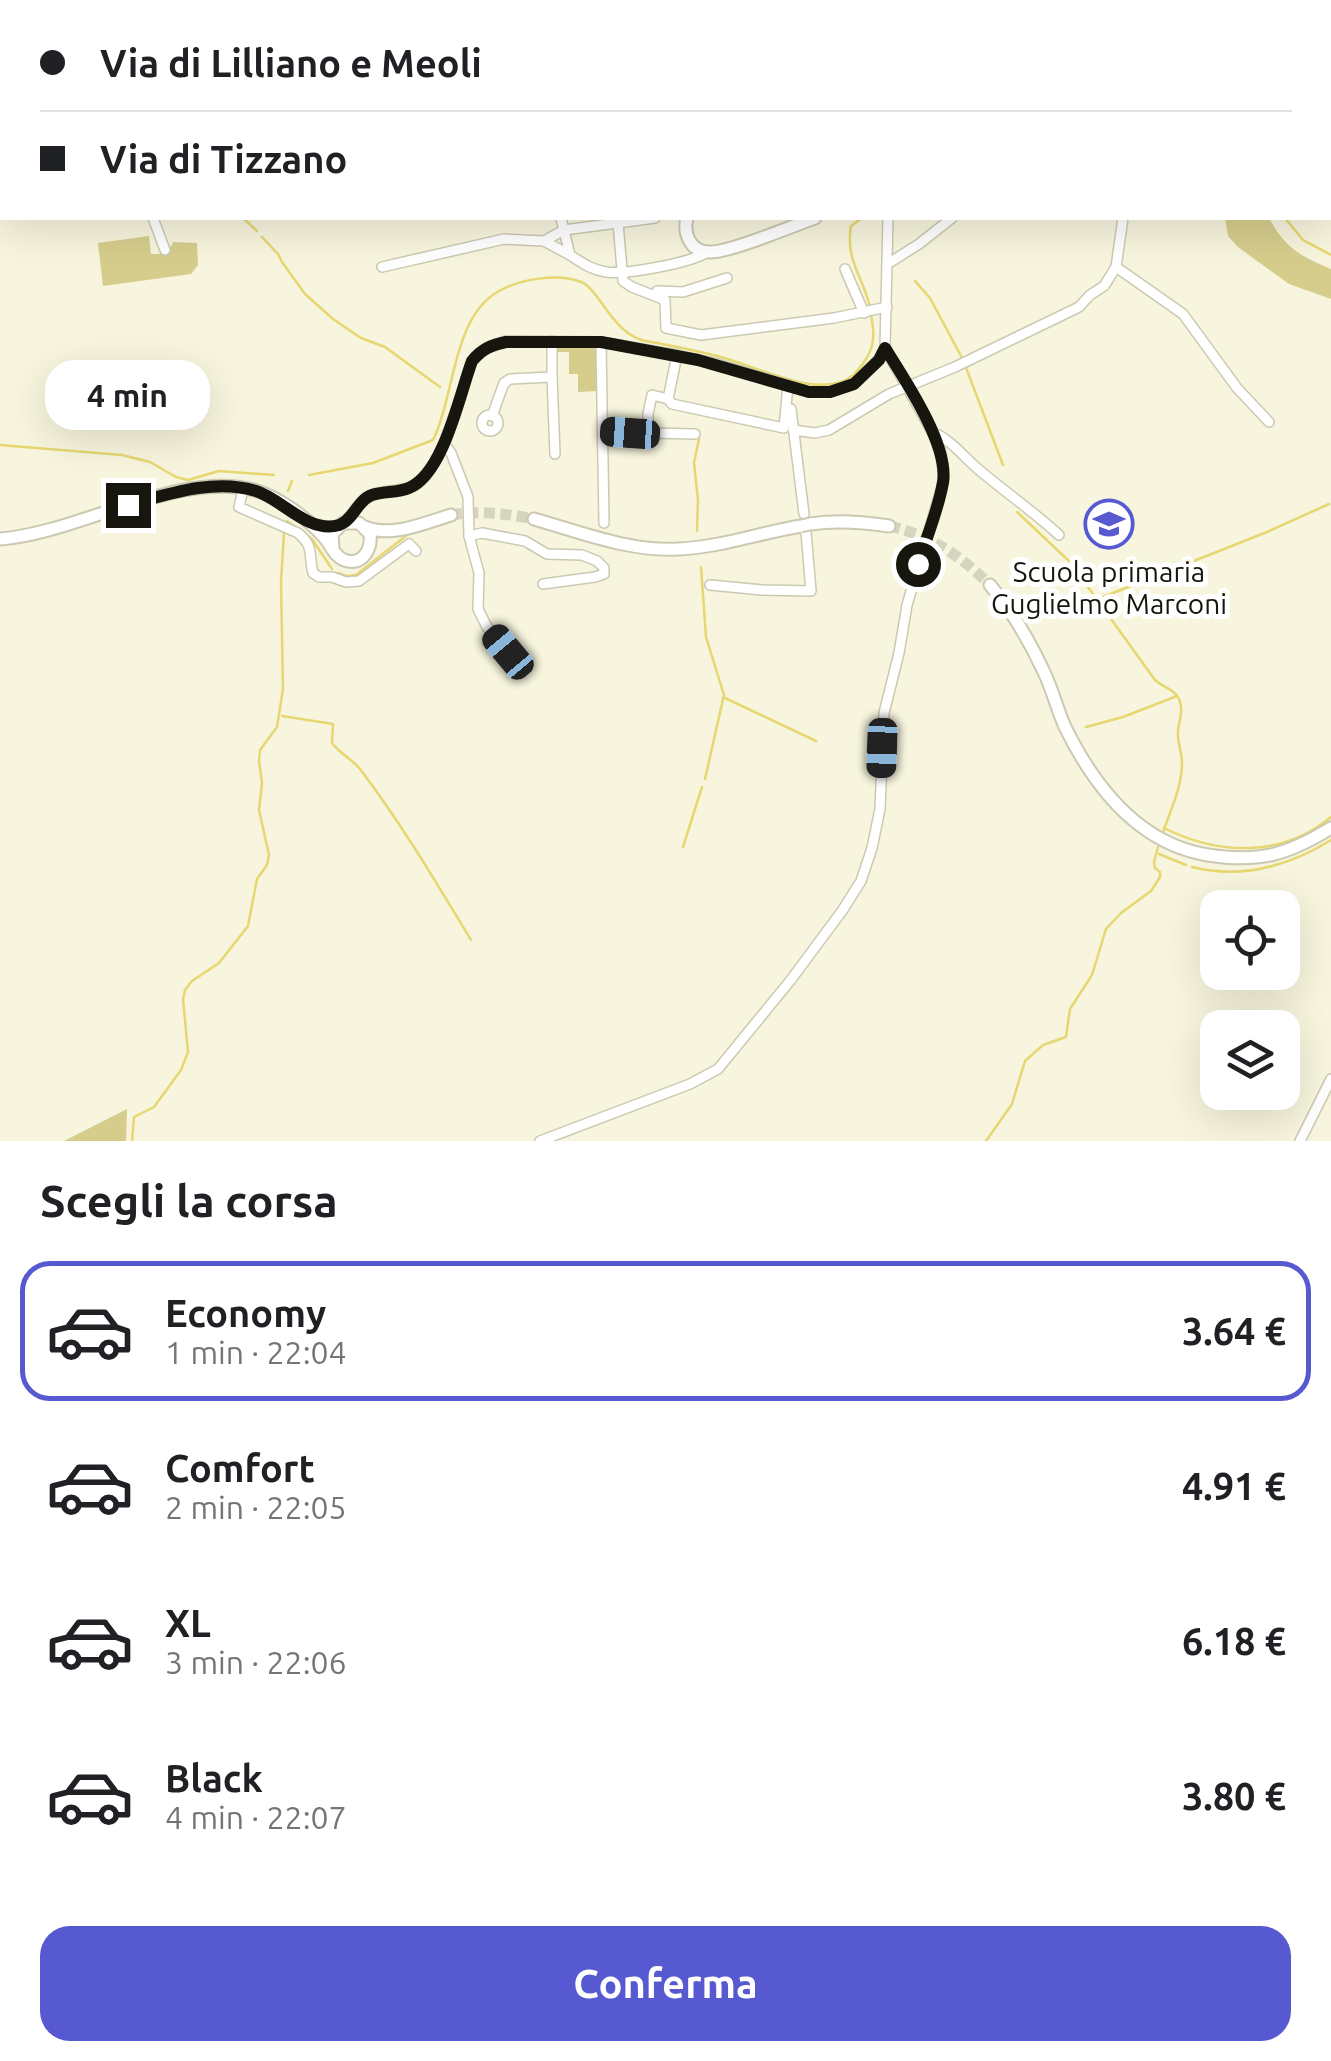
<!DOCTYPE html>
<html lang="it">
<meta charset="utf-8">
<style>
:root{--surface:#fff;--page:#f6f6f6;--text:#202124;--muted:#757577;--line:#e0e0e0;--accent:#5659d0}
body{margin:0;font-family:Ubuntu,sans-serif;background:var(--page);color:var(--text);height:100vh;display:flex;flex-direction:column;font-size:38px;white-space:nowrap}
*{box-sizing:border-box;margin:0}
p{font-size:32px;color:var(--muted)}
.icon{flex:none;width:55px;height:55px;fill:none;stroke:currentColor;stroke-width:2;stroke-linecap:round;stroke-linejoin:round}
.map{position:relative;height:1141px;overflow:hidden}
.side{display:flex;flex-direction:column;background:var(--surface);flex:1}
.side>*{flex:none}
.hud{position:absolute;left:0px;top:0px;width:1332px;height:220px;box-shadow:0 10px 40px #0002;display:grid;align-content:center;height:220px;padding:0 40px;background:var(--surface)}
.buttons{position:absolute;left:1200px;top:890px;display:grid;gap:20px}
.buttons a{display:grid;place-items:center;width:100px;height:100px;border-radius:20px;background:var(--surface);box-shadow:0 10px 40px #0002;font-size:50px}
.end{position:absolute;width:45px;height:45px;margin:-22px;border:12px solid #17160e;background:#fff;box-shadow:0 0 0 5px #fff}
.from{border-radius:50%}
.bubble{position:absolute;height:70px;border-radius:30px;background:var(--surface);box-shadow:0 10px 40px #0002;font-size:32px;font-weight:700;line-height:70px;text-align:center}
.car{position:absolute;width:30px;height:60px;margin:-30px -15px;border-radius:12px;box-shadow:0 0 8px 2px #0007;background:linear-gradient(#222 24%,#8ab4d8 0 40%,#222 0 76%,#8ab4d8 0 86%,#222 0)}
.hud b{display:flex;align-items:center;gap:35px;height:95px;font-size:38px}
.hud b+b{border-top:2px solid var(--line)}
.hud i{width:25px;height:25px;background:var(--text)}
ul{padding:0;list-style:none}
li{display:flex;align-items:center;gap:30px;height:140px;margin:0 20px 15px;padding:0 20px;border:5px solid transparent;border-radius:30px}
li div{flex:1}
li b{display:block;font-size:38px}
li em{font-style:normal;font-weight:700}
li.selected{border-color:var(--accent)}
li>.icon{width:90px;height:90px;stroke-width:1.5}
h2{padding:0 40px;font-size:45px;line-height:120px}
.action{display:flex;gap:20px;margin-top:auto;padding:20px 40px}
.action a{flex:1;height:115px;border-radius:30px;background:var(--accent);color:#fff;font-size:40px;font-weight:700;line-height:115px;text-align:center}
.map>svg:first-child{display:block}
</style>
<div class="map">
<svg width="1331" height="1141" viewBox="0 0 1331 1141">
<rect width="100%" height="100%" fill="#f7f5dd"/>
<g fill="#d6cd8d">
<path d="M 1225,218 L 1269,218 C 1285,248 1300,256 1331,269 L 1331,299 L 1289,284 L 1238,247 L 1228,236 Z"/>
<path d="M 149,236 L 151,254 C 163,254 169,253 173,242 L 197,243 L 198,265 L 191,274 L 103,286 L 98,243 Z"/>
<path d="M 594,344 L 594,348 L 598,348 L 599,391 L 578,392 L 578,374 L 569,374 L 569,352 L 556,352 L 557,345 Z"/>
<path d="M 127,1109 L 126,1141 L 64,1141 Z"/>
</g>
<g fill="none" stroke-linecap="round" stroke-linejoin="round">
<g stroke="#e6d770" stroke-width="2.5">
<path d="M 1004,0 L 1042,2"/>
<path d="M 0,145 L 2,138"/>
<path d="M 243,218 L 257,231"/>
<path d="M 862,218 L 851,226 C 845,260 863,277 870,307"/>
<path d="M 1285,218 L 1303,240 L 1331,255"/>
<path d="M 262,237 L 278,254 L 282,262 L 305,294 L 333,319 L 361,338 L 385,347 L 440,387"/>
<path d="M 915,281 L 930,298 L 962,358"/>
<path d="M 965,365 L 1003,465"/>
<path d="M 0,445 L 122,455 L 150,462 L 176,477 L 188,480 L 219,471 L 274,475"/>
<path d="M 309,475 L 373,463 L 433,440 C 455,396 452,317 499,291 C 520,279 558,273 581,282 C 598,288 611,329 639,339 C 646,342 655,342 662,344 C 682,348 702,352 721,357 C 756,366 820,401 852,376 C 853,376 861,366 862,365 C 875,348 875,335 871,315"/>
<path d="M 288,491 L 292,481"/>
<path d="M 1017,512 L 1070,562 L 1155,680 C 1163,687 1174,689 1179,699 C 1184,710 1179,720 1178,731 C 1177,742 1182,752 1182,763 C 1182,787 1171,809 1163,832"/>
<path d="M 287,521 L 312,539 L 332,569"/>
<path d="M 697,531 L 698,500 L 694,463 L 699,439"/>
<path d="M 701,567 L 706,637 L 724,695 L 705,779"/>
<path d="M 338,573 L 346,576 L 356,575 L 407,535"/>
<path d="M 1103,597 L 1267,532 L 1329,504"/>
<path d="M 725,698 L 816,741"/>
<path d="M 282,716 L 333,724 L 332,743 C 340,754 352,759 360,769 C 401,823 436,882 471,940"/>
<path d="M 1086,727 L 1123,717 L 1177,696"/>
<path d="M 1164,828 C 1218,855 1282,858 1331,817"/>
<path d="M 683,847 L 702,787"/>
<path d="M 1159,854 L 1186,865"/>
<path d="M 1192,867 C 1241,879 1289,866 1331,840"/>
<path d="M 132,1141 L 134,1117 L 154,1107 L 181,1070 L 188,1052 L 183,999 L 185,990 L 192,981 L 219,963 L 248,926 L 257,879 L 267,865 L 269,855 L 259,810 L 262,783 L 259,761 L 260,750 L 277,727 L 283,689 L 281,582 L 284,533"/>
<path d="M 986,1141 L 1012,1104 L 1025,1061 L 1043,1045 L 1066,1037 L 1070,1009 L 1092,975 L 1106,929 L 1121,913 L 1151,891 L 1160,877 L 1160,872 L 1155,868 L 1154,862 L 1158,847"/>
</g>
<g stroke="#d5d4be" stroke-width="11" stroke-dasharray="11 5.5" stroke-linecap="butt">
<path d="M 451,515 C 479,510 507,514 534,519"/>
<path d="M 889,526 C 930,535 961,556 990,585"/>
</g>
<g stroke="#ccc9b2" stroke-width="12">
<g id="minor">
<path d="M 290,0 L 293,2"/>
<path d="M 488,0 L 501,2"/>
<path d="M 675,0 L 681,2"/>
<path d="M 862,0 L 875,2"/>
<path d="M 892,0 L 894,2"/>
<path d="M 1131,0 L 1133,2"/>
<path d="M 1246,0 L 1249,2"/>
<path d="M 122,2 L 123,0"/>
<path d="M 395,2 L 395,0"/>
<path d="M 658,2 L 659,0"/>
<path d="M 1330,25 L 1331,24"/>
<path d="M 1330,206 L 1331,206"/>
<path d="M 153,218 L 165,250"/>
<path d="M 561,218 L 570,255 C 582,263 592,270 606,272 C 625,275 691,263 707,252"/>
<path d="M 618,223 L 623,281 L 632,287 L 665,300 L 666,328 L 701,335 L 834,318 L 887,307"/>
<path d="M 544,241 L 570,255"/>
<path d="M 889,263 L 919,244 L 952,218"/>
<path d="M 382,267 L 504,239 L 544,241 L 564,230 L 655,218"/>
<path d="M 1116,267 L 1183,314 L 1237,388 L 1269,422"/>
<path d="M 845,269 L 864,313"/>
<path d="M 657,291 L 683,292 L 727,278"/>
<path d="M 601,342 L 604,523"/>
<path d="M 552,377 L 555,454"/>
<path d="M 668,399 L 677,355"/>
<path d="M 791,409 L 804,514"/>
<circle cx="490" cy="423" r="8"/>
<path d="M 492,416 L 504,383 L 510,379 L 552,377 L 552,341"/>
<path d="M 603,427 L 610,432 L 695,434"/>
<path d="M 793,430 L 815,433 L 829,430 L 889,394 L 955,367 L 1079,307 L 1090,295 L 1104,286 L 1116,267 L 1123,218"/>
<path d="M 648,433 L 648,414 L 652,395 L 668,399 L 672,404 L 784,428 L 788,385"/>
<path d="M 934,433 C 951,440 964,457 978,469 C 1005,492 1033,511 1059,535"/>
<path d="M 444,443 L 451,453 L 468,497 L 469,536 L 479,573 L 478,609 L 487,627 L 508,652"/>
<path d="M 243,489 L 239,507 L 298,533 C 315,547 308,555 313,573 L 319,577 L 332,577 L 346,582 L 359,581 L 409,544 L 416,551"/>
<path d="M 343,523 C 353,515 359,500 371,495 C 386,489 402,493 417,484 C 443,466 461,392 472,361 C 482,349 491,345 506,341 L 601,342 L 677,355 L 718,364 L 809,392 L 830,392 L 855,383 L 879,359 L 885,348 L 888,218"/>
<path d="M 469,536 L 482,533 L 525,541 L 547,554 L 582,555 L 597,561 L 604,568 L 604,574 L 595,577 L 543,584"/>
<path d="M 710,585 L 762,590 L 811,591 L 806,532"/>
<path d="M 540,1141 L 690,1084 L 718,1069 L 790,981 L 842,911 L 861,881 L 872,848 L 880,809 L 884,713 L 899,653 L 907,605 L 944,480 L 941,453 L 933,433 L 885,348"/>
<path d="M 1300,1141 L 1331,1079"/>
</g>
</g>
<g stroke="#ccc9b2" stroke-width="15">
<g id="major">
<path d="M 668,0 L 669,2"/>
<path d="M 1330,142 L 1331,143"/>
<path d="M 687,218 C 683,233 690,252 709,252 C 729,253 792,226 815,218"/>
<path d="M 534,519 C 580,532 630,552 679,549 C 721,547 759,533 801,526"/>
<path d="M 810,524 C 838,520 862,522 889,526"/>
<path d="M 365,527 C 392,538 424,523 451,515"/>
<path d="M 0,539 C 79,533 178,470 254,490 C 279,497 308,519 324,537 C 331,545 334,556 344,560 C 362,567 372,549 370,534 L 359,523 L 343,523 L 332,534 L 333,549"/>
<path d="M 990,585 C 1012,611 1029,640 1043,670 C 1052,688 1057,709 1065,727 C 1094,786 1139,844 1208,855 C 1259,863 1287,855 1331,828"/>
</g>
</g>
<use href="#minor" stroke="#fff" stroke-width="9"/>
<use href="#major" stroke="#fff" stroke-width="11"/>
<g stroke="#ccc9b2" stroke-width="15" stroke-linecap="butt">
<path id="major-bridge" d="M 801,526 L 810,524"/>
</g>
<use href="#major-bridge" stroke="#fff" stroke-width="11"/>
</g>
<g fill="none" stroke-linecap="round" stroke-linejoin="round">
<path stroke="#17160e" stroke-width="12" d="M 128,505 C 168,494 215,478 256,491 C 282,499 308,534 339,525 C 354,520 357,500 372,495 C 384,491 397,493 409,488 C 444,473 459,396 472,361 C 482,349 491,345 506,342 L 601,342 L 698,360 L 809,392 L 830,392 L 854,384 L 879,360 L 885,348 C 905,380 949,445 943,482 C 939,508 926,539 918,564"/>
</g>
<defs>
<g id="school-ring" transform="scale(2.5)"><circle r="9.5" fill="#fff" stroke="#5659d0" stroke-width="1.5"/><path d="M0-5L7-2L0 1L-7-2ZM-4 1L0 2.5L4 1V4Q0 6-4 4Z" fill="#5659d0"/></g>
</defs>
<g fill-rule="evenodd">
<use href="#school-ring" x="1109" y="524"/>
</g>
<g text-anchor="middle" stroke-width="10" stroke-linejoin="round" paint-order="stroke">
<g font-size="28" fill="#17160e" stroke="#fff">
<text x="1109" y="582">Scuola primaria<tspan x="1109" dy="32">Guglielmo Marconi</tspan></text>
</g>
</g>
</svg>
<div class="buttons">
<a><svg class="icon" aria-label="locate" viewBox="0 0 24 24"><circle cx="12" cy="12" r="6"/><path d="M12 2v4M12 18v4M2 12h4M18 12h4"/></svg></a>
<a><svg class="icon" aria-label="layers" viewBox="0 0 24 24"><path d="M12 4l9 5-9 5-9-5zM3 14l9 5 9-5"/></svg></a>
</div>
<i class="end from" style="left:918px;top:564px"></i>
<i class="end" style="left:128px;top:505px"></i>
<div class="bubble" style="left:45px;top:360px;width:165px">4 min</div>
<i class="car" style="left:630px;top:433px;rotate:274deg"></i>
<i class="car" style="left:508px;top:652px;rotate:320deg"></i>
<i class="car" style="left:882px;top:748px;rotate:182deg"></i>
<div class="hud">
<b><i class="from"></i>Via di Lilliano e Meoli</b>
<b><i></i>Via di Tizzano</b>
</div>
</div>
<section class="side">
<h2>Scegli la corsa</h2>
<ul>
<li class="selected"><svg class="icon" aria-label="car" viewBox="0 0 24 24"><path d="M5 17H2v-5l4-1 3-4h7l3 4 3 1v5h-3M9 17h6M6 11h13"/><circle cx="7" cy="17" r="2"/><circle cx="17" cy="17" r="2"/></svg><div><b>Economy</b><p>1 min · 22:04</p></div><em>3.64 €</em></li>
<li><svg class="icon" aria-label="car" viewBox="0 0 24 24"><path d="M5 17H2v-5l4-1 3-4h7l3 4 3 1v5h-3M9 17h6M6 11h13"/><circle cx="7" cy="17" r="2"/><circle cx="17" cy="17" r="2"/></svg><div><b>Comfort</b><p>2 min · 22:05</p></div><em>4.91 €</em></li>
<li><svg class="icon" aria-label="car" viewBox="0 0 24 24"><path d="M5 17H2v-5l4-1 3-4h7l3 4 3 1v5h-3M9 17h6M6 11h13"/><circle cx="7" cy="17" r="2"/><circle cx="17" cy="17" r="2"/></svg><div><b>XL</b><p>3 min · 22:06</p></div><em>6.18 €</em></li>
<li><svg class="icon" aria-label="car" viewBox="0 0 24 24"><path d="M5 17H2v-5l4-1 3-4h7l3 4 3 1v5h-3M9 17h6M6 11h13"/><circle cx="7" cy="17" r="2"/><circle cx="17" cy="17" r="2"/></svg><div><b>Black</b><p>4 min · 22:07</p></div><em>3.80 €</em></li>
</ul>
<div class="action"><a>Conferma</a></div>
</section>
